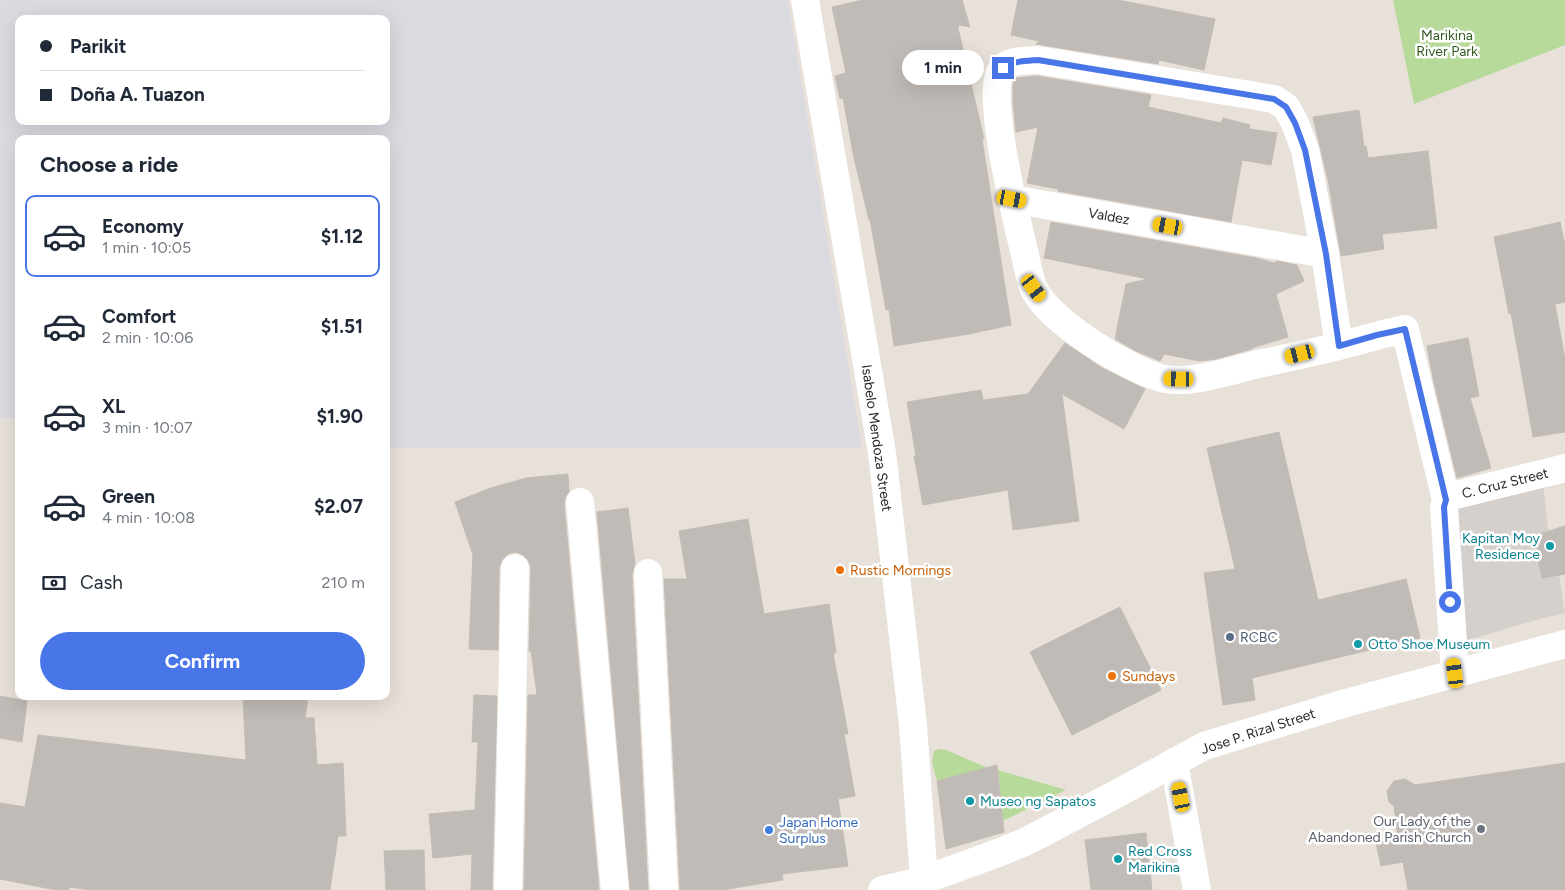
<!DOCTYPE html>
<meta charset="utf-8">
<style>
:root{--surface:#fff;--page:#f6f6f7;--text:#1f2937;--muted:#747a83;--line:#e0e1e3;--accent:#4875e8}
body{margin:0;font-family:Figtree,sans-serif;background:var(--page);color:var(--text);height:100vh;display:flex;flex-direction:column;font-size:19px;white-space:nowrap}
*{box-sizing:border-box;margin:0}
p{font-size:16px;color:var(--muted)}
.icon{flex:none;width:28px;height:28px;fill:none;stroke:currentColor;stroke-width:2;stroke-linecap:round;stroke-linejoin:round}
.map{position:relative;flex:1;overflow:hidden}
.details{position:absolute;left:15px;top:135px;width:375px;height:565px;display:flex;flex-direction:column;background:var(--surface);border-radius:10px;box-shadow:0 5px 20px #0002}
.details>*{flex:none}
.guide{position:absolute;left:15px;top:15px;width:375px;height:110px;border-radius:10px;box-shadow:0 5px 20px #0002;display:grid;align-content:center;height:110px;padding:0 25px;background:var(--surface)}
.end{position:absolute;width:22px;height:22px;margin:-11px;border:6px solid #4875e8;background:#fff;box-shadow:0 0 0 2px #fff}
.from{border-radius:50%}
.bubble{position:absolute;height:35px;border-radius:18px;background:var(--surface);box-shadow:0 5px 20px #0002;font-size:16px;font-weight:700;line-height:35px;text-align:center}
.car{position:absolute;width:15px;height:30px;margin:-15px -8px;border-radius:6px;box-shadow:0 0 4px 1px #0007;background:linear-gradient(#f5c518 24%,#345 0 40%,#f5c518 0 76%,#345 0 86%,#f5c518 0)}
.guide b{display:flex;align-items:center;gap:18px;height:48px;font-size:19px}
.guide b+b{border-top:1px solid var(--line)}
.guide i{width:12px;height:12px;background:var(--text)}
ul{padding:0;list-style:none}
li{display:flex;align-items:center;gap:15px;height:82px;margin:0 10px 8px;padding:0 15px;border:2px solid transparent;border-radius:10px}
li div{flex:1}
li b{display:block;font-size:19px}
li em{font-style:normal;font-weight:700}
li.on{border-color:var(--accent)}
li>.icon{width:45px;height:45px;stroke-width:1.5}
h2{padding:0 25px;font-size:22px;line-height:60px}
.pay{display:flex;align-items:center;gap:12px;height:55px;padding:0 25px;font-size:19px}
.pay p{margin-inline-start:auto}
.button{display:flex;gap:10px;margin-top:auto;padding:10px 25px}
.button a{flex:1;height:58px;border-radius:30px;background:var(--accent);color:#fff;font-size:20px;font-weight:700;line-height:58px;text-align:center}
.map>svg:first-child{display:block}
</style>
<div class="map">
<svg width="1565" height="890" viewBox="0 0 1565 890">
<rect width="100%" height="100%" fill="#e8e1da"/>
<path fill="#dbdae1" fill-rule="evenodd" d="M 0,0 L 788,0 L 862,448 L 386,448 L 386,139 L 19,139 L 19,419 L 0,417 ZM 19,19 L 386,19 L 386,121 L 19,121 Z"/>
<g fill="#b7da9b">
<path d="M 1393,0 L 1565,0 L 1565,45 L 1414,104 Z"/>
<path d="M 939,749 L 946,750 L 988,768 L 937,781 L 932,762 L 934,751 Z"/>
<path d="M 998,770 L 1066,790 L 1003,821 Z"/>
</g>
<path fill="#d5d0cc" d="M 1543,482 L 1548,531 L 1533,536 L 1542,578 L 1559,575 L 1565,613 L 1540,619 L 1465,641 L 1449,509 Z"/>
<g fill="#c1bbb7" stroke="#c3bcb4">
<path d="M 863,0 L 962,0 L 970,27 L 959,25 L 958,28 L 984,139 L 982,139 L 1011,325 L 969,334 L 894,346 L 889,310 L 886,310 L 870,219 L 869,220 L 854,158 L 843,98 L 840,99 L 835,76 L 846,73 L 832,7 Z"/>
<path d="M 1018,0 L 1118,0 L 1215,19 L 1204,70 L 1159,60 L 1158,64 L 1036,44 L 1039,41 L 1011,35 Z"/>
<path d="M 1037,76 L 1151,95 L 1148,107 L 1221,123 L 1223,118 L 1250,125 L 1249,129 L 1277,133 L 1271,165 L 1242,160 L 1231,222 L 1058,191 L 1058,189 L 1027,183 L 1038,127 L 1016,132 L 1013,102 L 1013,85 L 1016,78 Z"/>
<path d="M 1359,110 L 1364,147 L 1366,146 L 1368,158 L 1428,151 L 1437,228 L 1382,234 L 1384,249 L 1341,256 L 1328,180 L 1313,117 Z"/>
<path d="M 1051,222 L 1256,258 L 1274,263 L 1277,261 L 1297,265 L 1304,281 L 1276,294 L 1288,337 L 1252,348 L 1252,349 L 1216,359 L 1199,361 L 1164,354 L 1160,361 L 1136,351 L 1115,339 L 1126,284 L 1148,279 L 1044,258 Z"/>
<path d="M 1560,222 L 1565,245 L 1565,302 L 1555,304 L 1565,359 L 1565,432 L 1533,437 L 1511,313 L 1509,314 L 1494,237 Z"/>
<path d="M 1468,338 L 1479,396 L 1470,398 L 1491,468 L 1457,478 L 1433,378 L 1427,346 Z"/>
<path d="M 1065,343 L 1102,368 L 1145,389 L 1124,429 L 1062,394 L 1079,521 L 1013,530 L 1008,490 L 923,505 L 914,456 L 916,456 L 907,402 L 981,390 L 983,400 L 1028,394 Z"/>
<path d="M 1279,432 L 1318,600 L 1406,579 L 1420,638 L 1252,678 L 1255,700 L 1223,705 L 1204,573 L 1235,569 L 1207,448 Z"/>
<path d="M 568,474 L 569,492 L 566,496 L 564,503 L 599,890 L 524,890 L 528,695 L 537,695 L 531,651 L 529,651 L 531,568 L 528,560 L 523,555 L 516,552 L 508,554 L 502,560 L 499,568 L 498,650 L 469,649 L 473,555 L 455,502 L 491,488 L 526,478 Z"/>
<path d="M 628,508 L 635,564 L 632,574 L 648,890 L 630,890 L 597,512 Z"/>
<path d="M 748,519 L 764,614 L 829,604 L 836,653 L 833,653 L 848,734 L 844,734 L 855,796 L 838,799 L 848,866 L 782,874 L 783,880 L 722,890 L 680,890 L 664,579 L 687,579 L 679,531 Z"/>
<path d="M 1565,526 L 1565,574 L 1542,578 L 1533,536 Z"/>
<path d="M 1120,607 L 1161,690 L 1072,735 L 1030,652 Z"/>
<path d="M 474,695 L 497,696 L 492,890 L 471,890 L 472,854 L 433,858 L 429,814 L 475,810 L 478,742 L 472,742 Z"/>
<path d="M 0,696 L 27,701 L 22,742 L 0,738 Z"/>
<path d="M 243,696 L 308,696 L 305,718 L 314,718 L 317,765 L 343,763 L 346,836 L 338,836 L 330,890 L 92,890 L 69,887 L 69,890 L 56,890 L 0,879 L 0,803 L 25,807 L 38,735 L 246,760 Z"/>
<path d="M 1565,763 L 1565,890 L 1408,890 L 1403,862 L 1381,866 L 1376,843 L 1398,838 L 1394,806 L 1389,802 L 1387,791 L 1394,781 L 1405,779 L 1415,785 Z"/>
<path d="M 997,765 L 1004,832 L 946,849 L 937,781 Z"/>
<path d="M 1146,833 L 1152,890 L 1091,890 L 1085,840 Z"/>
<path d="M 424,850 L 425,890 L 386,890 L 384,851 Z"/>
</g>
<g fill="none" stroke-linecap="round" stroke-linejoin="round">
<g stroke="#fff" stroke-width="28">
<path d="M 805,0 L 882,453 L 913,725 L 924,880"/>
<path d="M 1012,199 L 1325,254"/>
<path d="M 1339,346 L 1325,254 L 1305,150 L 1295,123 L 1286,107 L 1274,99 L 1038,60 C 1028,61 1010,59 1002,69 C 984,91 1017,220 1024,251 C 1027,262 1029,276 1033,287 C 1047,320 1127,369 1161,378 C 1186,385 1228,372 1254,365 C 1282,359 1311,353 1339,346 C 1361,340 1382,334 1405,329 L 1446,500 L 1444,507 L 1455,673"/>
<path d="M 1446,500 L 1452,496 L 1565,468"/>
<path d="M 580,502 L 615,890"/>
<path d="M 648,573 L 664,890"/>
<path d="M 508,890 L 515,568"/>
</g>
<g stroke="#fff" stroke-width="28">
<path d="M 1174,762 L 1197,890"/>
<path d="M 882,890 L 924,880 L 998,853 L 1027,841 L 1122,791 L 1204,746 L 1346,703 L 1565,644"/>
</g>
</g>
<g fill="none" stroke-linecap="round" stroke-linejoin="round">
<path stroke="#4875e8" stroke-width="6" d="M 1003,68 C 1013,61 1026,61 1038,60 L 1274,99 L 1286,107 L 1295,123 L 1305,150 L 1326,254 L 1339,346 L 1377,335 L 1405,329 L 1446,500 L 1444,507 L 1450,602"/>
</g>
<g fill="#0f9aa8" stroke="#fff" stroke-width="2">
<circle cx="1550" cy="546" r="5"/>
<circle cx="1358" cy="644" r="5"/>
<circle cx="970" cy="801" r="5"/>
<circle cx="1118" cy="859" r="5"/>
</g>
<g fill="#e8710a" stroke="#fff" stroke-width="2">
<circle cx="840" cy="570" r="5"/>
<circle cx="1112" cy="676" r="5"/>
</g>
<circle fill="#5c6f8a" stroke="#fff" stroke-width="2" cx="1230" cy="637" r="5"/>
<circle fill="#6b7280" stroke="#fff" stroke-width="2" cx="1481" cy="829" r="5"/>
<circle fill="#3f7fe0" stroke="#fff" stroke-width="2" cx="769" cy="830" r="5"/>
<g text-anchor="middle" stroke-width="5" stroke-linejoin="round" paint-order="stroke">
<g font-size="14" fill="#325c20" stroke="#fff">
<text x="1447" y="40">Marikina<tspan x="1447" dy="16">River Park</tspan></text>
</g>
<g font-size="14" fill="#272727" stroke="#fff">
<text transform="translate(1109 216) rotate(10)" y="5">Valdez</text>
<text transform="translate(877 438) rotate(82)" y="5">Isabelo Mendoza Street</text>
<text transform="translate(1505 483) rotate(-14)" y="5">C. Cruz Street</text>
<text transform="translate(1258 731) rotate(-18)" y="5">Jose P. Rizal Street</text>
</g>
<g font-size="14" fill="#0d838f" stroke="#fff" text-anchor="start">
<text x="1540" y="543" text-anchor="end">Kapitan Moy<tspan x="1540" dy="16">Residence</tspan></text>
<text x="1368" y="649">Otto Shoe Museum</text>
<text x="980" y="806">Museo ng Sapatos</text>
<text x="1128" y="856">Red Cross<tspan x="1128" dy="16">Marikina</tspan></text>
</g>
<g font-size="14" fill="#c56008" stroke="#fff" text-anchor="start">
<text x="850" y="575">Rustic Mornings</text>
<text x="1122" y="681">Sundays</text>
</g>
<g font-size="14" fill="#4e5e75" stroke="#fff" text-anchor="start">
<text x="1240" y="642">RCBC</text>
</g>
<g font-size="14" fill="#5b616d" stroke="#fff" text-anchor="end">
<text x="1471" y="826">Our Lady of the<tspan x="1471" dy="16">Abandoned Parish Church</tspan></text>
</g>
<g font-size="14" fill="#366cbe" stroke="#fff" text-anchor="start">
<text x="779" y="827">Japan Home<tspan x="779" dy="16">Surplus</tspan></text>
</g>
</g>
</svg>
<i class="end from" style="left:1450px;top:602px"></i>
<i class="end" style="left:1003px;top:68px"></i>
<div class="bubble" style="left:902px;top:50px;width:82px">1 min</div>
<i class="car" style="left:1012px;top:199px;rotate:100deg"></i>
<i class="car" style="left:1168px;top:226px;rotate:280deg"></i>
<i class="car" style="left:1034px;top:288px;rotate:143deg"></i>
<i class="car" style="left:1300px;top:354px;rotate:256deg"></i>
<i class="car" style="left:1179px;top:379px;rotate:271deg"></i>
<i class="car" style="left:1455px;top:673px;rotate:353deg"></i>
<i class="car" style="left:1181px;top:797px;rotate:349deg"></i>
<div class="guide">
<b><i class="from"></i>Parikit</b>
<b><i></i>Doña A. Tuazon</b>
</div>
<section class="details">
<h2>Choose a ride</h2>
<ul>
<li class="on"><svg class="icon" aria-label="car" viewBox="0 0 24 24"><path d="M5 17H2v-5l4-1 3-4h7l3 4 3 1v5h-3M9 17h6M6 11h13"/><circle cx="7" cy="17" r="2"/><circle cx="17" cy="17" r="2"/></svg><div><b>Economy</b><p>1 min · 10:05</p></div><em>$1.12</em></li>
<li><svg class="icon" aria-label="car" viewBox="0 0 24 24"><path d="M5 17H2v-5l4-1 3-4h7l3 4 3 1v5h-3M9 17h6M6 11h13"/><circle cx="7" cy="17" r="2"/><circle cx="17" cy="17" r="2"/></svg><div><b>Comfort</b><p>2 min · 10:06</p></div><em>$1.51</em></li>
<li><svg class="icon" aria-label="car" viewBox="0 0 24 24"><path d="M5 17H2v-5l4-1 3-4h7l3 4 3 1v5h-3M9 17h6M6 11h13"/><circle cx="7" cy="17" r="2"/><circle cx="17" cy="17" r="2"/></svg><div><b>XL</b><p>3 min · 10:07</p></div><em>$1.90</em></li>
<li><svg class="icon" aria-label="car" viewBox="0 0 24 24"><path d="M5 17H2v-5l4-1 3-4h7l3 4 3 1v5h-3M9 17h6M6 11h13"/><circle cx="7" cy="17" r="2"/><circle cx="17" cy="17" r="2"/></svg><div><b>Green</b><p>4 min · 10:08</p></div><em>$2.07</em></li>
</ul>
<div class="pay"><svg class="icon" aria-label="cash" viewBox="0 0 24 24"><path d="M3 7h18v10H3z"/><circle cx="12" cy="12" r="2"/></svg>Cash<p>210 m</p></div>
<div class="button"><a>Confirm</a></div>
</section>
</div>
